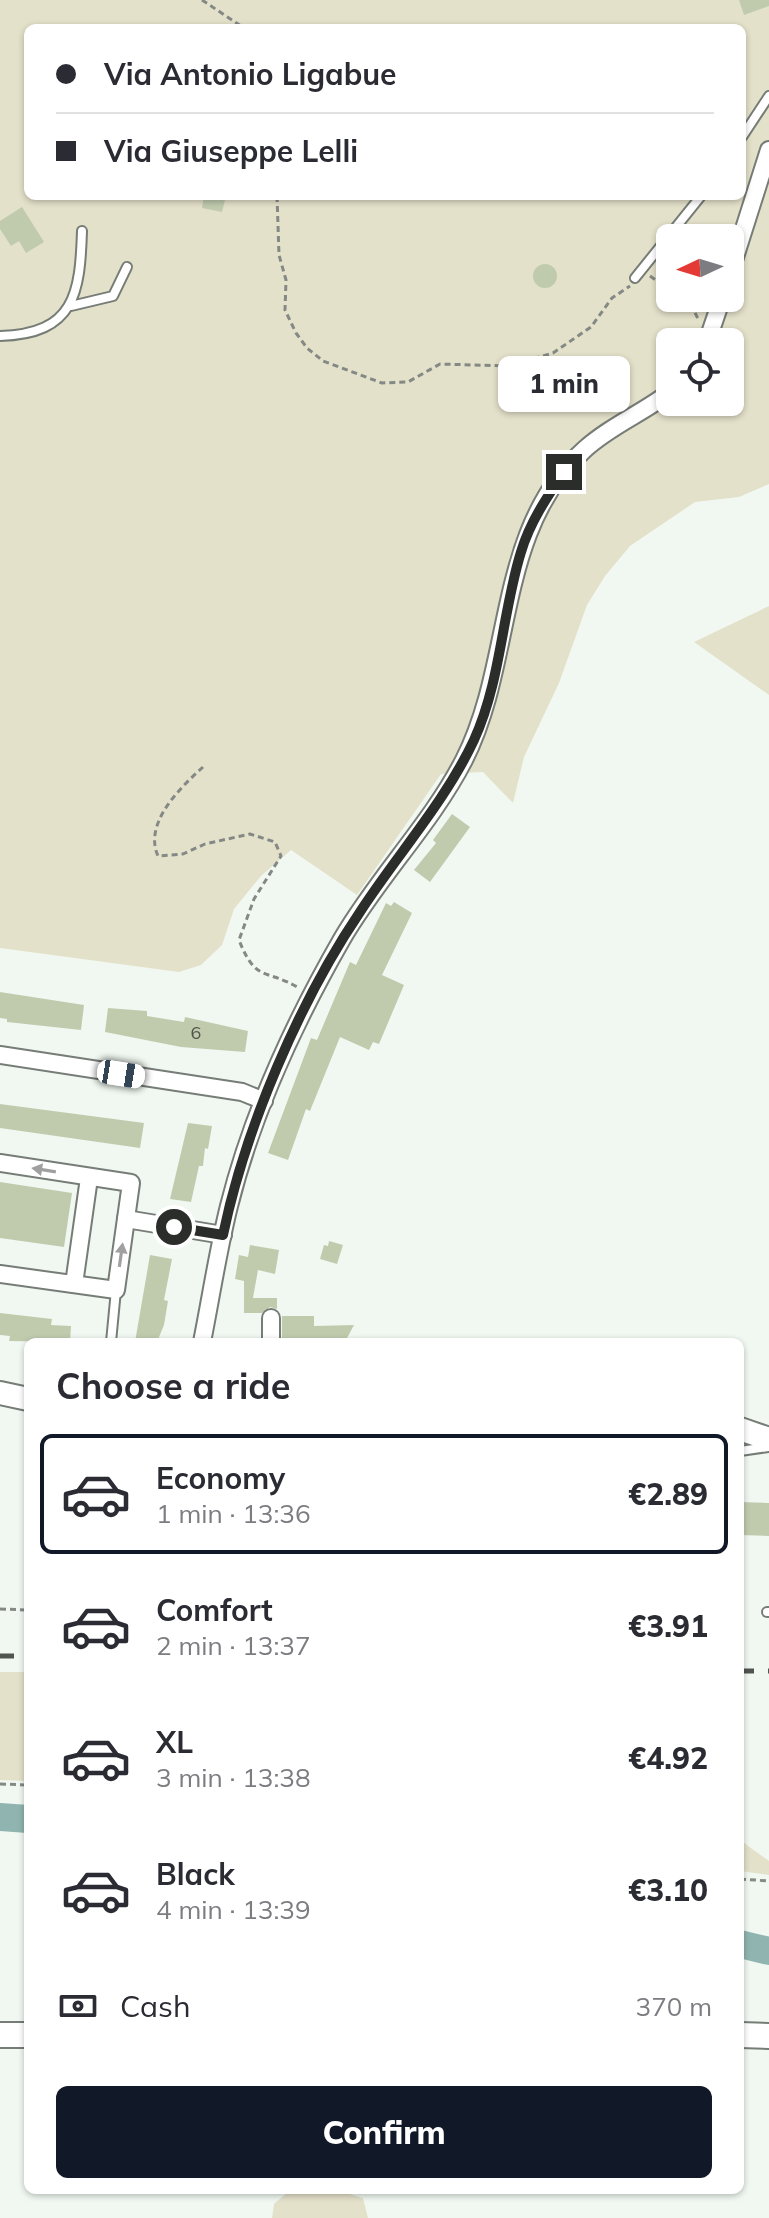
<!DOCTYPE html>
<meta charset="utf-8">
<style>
:root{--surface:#fff;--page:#f2f2f3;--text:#2b2b33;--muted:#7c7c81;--line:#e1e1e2;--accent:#111827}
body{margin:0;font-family:Mulish,sans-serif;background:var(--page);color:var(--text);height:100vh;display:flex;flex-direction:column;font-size:30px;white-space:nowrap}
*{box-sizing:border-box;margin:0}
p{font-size:26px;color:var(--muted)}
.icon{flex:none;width:44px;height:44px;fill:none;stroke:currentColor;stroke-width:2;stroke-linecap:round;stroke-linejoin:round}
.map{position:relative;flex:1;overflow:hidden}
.side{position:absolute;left:24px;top:1338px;width:720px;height:856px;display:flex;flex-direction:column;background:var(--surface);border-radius:12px;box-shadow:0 2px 6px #0004}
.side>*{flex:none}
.hud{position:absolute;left:24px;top:24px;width:722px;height:176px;border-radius:12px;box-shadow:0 2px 6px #0004;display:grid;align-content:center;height:176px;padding:0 32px;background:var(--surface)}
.needle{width:52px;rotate:266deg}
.fabs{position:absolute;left:656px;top:224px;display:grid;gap:16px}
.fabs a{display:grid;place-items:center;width:88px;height:88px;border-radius:12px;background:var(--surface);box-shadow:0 2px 6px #0004;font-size:40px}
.end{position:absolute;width:36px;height:36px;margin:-18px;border:10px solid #2b2d2b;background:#fff;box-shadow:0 0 0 4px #fff}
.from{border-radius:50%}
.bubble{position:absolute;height:56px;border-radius:12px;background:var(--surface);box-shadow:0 2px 6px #0004;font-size:26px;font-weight:800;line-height:56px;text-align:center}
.car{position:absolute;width:24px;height:48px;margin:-24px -12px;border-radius:10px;box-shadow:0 0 6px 2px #0007;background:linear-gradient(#fff 24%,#345 0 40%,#fff 0 76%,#345 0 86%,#fff 0)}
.hud b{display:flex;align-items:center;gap:28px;height:76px;font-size:30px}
.hud b+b{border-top:2px solid var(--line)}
.hud i{width:20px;height:20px;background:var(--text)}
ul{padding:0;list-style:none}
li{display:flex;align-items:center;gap:24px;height:120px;margin:0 16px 12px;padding:0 16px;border:4px solid transparent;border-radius:12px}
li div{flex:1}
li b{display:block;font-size:30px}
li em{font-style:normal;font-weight:800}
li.on{border-color:var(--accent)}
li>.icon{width:72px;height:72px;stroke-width:1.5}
h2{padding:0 32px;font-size:36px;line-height:96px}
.pay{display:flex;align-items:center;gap:20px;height:88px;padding:0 32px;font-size:30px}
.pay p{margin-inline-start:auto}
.primary-button{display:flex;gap:16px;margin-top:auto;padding:16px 32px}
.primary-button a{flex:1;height:92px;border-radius:12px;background:var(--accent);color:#fff;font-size:32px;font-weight:800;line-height:92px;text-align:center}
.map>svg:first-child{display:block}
</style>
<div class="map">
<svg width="769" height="2218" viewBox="0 0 769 2218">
<rect width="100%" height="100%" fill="#f1f8f1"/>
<g fill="#e4e1ca" fill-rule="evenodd">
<path d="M 0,0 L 769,0 L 769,484 L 739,497 L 695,502 L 630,546 L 605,576 L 587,605 L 559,683 L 524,757 L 513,803 L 483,772 L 441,774 L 357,895 L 291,850 L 261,876 L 234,909 L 222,945 L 201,965 L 179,972 L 0,948 ZM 28,28 L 742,28 L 742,196 L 28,196 ZM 670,238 L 730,238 L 730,298 L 670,298 ZM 670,342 L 730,342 L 730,402 L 670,402 Z"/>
<path d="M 769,606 L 769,695 L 694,642 Z"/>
<path d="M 0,1672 L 28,1672 L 28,1781 L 0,1780 Z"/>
<path d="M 740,1840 L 769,1861 L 769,1875 L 740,1871 Z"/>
<path d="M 290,2190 L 336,2190 L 363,2198 L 368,2218 L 272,2218 L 274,2204 Z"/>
</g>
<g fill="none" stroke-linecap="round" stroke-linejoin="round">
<g stroke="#90b5b0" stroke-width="28">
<path d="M 0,1817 L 28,1819"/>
<path d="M 740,1944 L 769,1951"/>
</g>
</g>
<g fill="#c0cbae">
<path d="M 739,0 L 769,0 L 769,6 L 744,15 Z"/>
<path d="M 204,196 L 226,196 L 222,212 L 202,208 Z"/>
<path d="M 22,207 L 44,242 L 26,253 L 19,241 L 11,246 L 0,229 L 0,221 Z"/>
<circle cx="545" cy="276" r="12"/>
<path d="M 452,814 L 470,827 L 430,882 L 414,870 L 436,843 L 433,840 Z"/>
<path d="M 394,902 L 412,913 L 382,975 L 404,985 L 379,1044 L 373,1042 L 369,1050 L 340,1037 L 310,1111 L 306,1109 L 288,1160 L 268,1153 L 311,1038 L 317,1040 L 350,962 L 356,965 L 386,903 L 391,906 Z"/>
<path d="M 0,992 L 84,1005 L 81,1030 L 7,1022 L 7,1019 L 0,1018 Z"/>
<path d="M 108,1008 L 147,1011 L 147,1016 L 184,1022 L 185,1017 L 248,1031 L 245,1052 L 181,1047 L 105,1032 Z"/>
<path d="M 0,1104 L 144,1123 L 140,1148 L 0,1128 Z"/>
<path d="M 188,1123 L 212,1126 L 208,1149 L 205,1148 L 203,1166 L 199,1166 L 191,1202 L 170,1199 Z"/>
<path d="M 0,1182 L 72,1193 L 64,1247 L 0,1238 Z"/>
<path d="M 329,1241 L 343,1245 L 337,1264 L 320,1259 L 324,1245 L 328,1246 Z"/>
<path d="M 250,1245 L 279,1250 L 275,1274 L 258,1270 L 253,1298 L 277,1298 L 277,1309 L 270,1307 L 262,1313 L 244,1313 L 244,1281 L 235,1279 L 239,1255 L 248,1257 Z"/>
<path d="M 150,1255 L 172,1259 L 164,1300 L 168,1301 L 164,1325 L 157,1342 L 135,1342 Z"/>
<path d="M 0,1313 L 52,1319 L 51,1325 L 71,1326 L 70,1342 L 9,1341 L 10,1336 L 0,1335 Z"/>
<path d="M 282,1316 L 314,1316 L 314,1326 L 354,1325 L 346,1340 L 339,1342 L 282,1342 Z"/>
<path d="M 740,1502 L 769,1503 L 769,1536 L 740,1535 Z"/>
</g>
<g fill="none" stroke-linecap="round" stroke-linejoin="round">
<g stroke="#767c76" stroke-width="12">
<g id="service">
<path d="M 742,137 L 769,96"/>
<path d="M 635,278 L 701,196"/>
<path d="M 71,306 L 113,296 L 127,267"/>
<path d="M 0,336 C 75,334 80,293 82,231"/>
<path d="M 111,1342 L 116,1290"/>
<path d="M 740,1451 L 768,1447"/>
<path d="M 767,1612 L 769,1612"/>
</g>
</g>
<g stroke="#767c76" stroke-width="20">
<g id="minor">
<path d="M 730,273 L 769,150"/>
<path d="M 707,342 L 722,298"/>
<path d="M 0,1055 L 242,1092 L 264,1101"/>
<path d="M 0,1163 L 131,1183 L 116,1290 L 0,1274"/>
<path d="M 126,1219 L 223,1235"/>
<path d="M 74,1284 L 89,1178"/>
<path d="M 202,1342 C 211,1297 218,1250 229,1206 C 252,1114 295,1021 342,939 C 378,877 431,824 464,760 C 515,660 495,529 585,449 C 610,426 643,413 670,392"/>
<path d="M 271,1342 L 271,1318"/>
</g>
</g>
<g stroke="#767c76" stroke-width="26">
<g id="secondary">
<path d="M 0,1393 L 28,1399"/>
<path d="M 740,1429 L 769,1439"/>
</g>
</g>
<g stroke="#767c76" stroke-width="28">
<g id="primary">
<path d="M 0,2035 L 28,2035"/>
<path d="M 740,2035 L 769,2036"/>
</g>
</g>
<g stroke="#858985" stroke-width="3" stroke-dasharray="6 4" stroke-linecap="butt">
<path d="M 202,0 L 244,28"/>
<path d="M 277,196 L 279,255 L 286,280 L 285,310 L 296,333 L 307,348 L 323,361 L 382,383 L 408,382 L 440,364 L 508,366 L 553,353 L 591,327 L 612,298 L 630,286"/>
<path d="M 650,276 L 670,290"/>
<path d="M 683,298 L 690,302 L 698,319"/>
<path d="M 203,767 C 181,787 143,823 158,856 L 183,854 L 205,844 L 250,834 L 275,842 L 281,856 L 254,899 L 239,940 C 256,983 265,968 299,988"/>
<path d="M 0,1609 L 28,1610"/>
<path d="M 0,1784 L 28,1785"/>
<path d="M 740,1879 L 769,1881"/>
</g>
<use href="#service" stroke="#fff" stroke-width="8"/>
<use href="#minor" stroke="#fff" stroke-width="16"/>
<use href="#secondary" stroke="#fff" stroke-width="22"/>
<use href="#primary" stroke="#fff" stroke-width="24"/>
<g stroke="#515451" stroke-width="5" stroke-dasharray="14 14" stroke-linecap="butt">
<path d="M 0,1656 L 28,1656"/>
<path d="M 740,1671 L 769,1671"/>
</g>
</g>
<defs><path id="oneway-solid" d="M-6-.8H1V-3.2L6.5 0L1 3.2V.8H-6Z" transform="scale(2)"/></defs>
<g fill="#a0a0a0">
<use href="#oneway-solid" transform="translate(44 1170) rotate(-171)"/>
<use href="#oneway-solid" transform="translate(121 1255) rotate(-82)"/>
</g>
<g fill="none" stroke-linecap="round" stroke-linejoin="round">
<path stroke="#2b2d2b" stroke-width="10" d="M 174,1227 L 223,1235 C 245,1129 299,1002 360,912 C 397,855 445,802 474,740 C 501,681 502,613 521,552 C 530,522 547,497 564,472"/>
</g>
<g text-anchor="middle" stroke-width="6" stroke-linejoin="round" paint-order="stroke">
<g font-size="18" fill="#50544c">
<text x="196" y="1039">6</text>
</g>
</g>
</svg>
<div class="fabs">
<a><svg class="needle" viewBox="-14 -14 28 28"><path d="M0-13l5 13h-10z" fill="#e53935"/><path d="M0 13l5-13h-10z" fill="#7c7c81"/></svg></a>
<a><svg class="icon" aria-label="locate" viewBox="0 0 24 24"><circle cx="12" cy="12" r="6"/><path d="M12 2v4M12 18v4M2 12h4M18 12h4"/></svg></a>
</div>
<i class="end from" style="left:174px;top:1227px"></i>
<i class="end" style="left:564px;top:472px"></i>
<div class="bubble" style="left:498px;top:356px;width:132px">1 min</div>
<i class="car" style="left:121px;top:1074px;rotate:99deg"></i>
<div class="hud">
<b><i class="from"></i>Via Antonio Ligabue</b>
<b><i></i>Via Giuseppe Lelli</b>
</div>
<section class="side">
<h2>Choose a ride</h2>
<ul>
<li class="on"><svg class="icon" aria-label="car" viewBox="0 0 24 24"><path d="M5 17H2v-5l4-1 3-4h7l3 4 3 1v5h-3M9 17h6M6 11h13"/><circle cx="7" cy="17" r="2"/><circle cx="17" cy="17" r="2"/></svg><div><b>Economy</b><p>1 min · 13:36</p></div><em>€2.89</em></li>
<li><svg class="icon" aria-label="car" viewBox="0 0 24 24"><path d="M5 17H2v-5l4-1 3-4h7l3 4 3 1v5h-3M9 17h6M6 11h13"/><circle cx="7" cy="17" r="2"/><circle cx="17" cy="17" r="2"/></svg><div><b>Comfort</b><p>2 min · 13:37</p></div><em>€3.91</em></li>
<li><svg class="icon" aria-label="car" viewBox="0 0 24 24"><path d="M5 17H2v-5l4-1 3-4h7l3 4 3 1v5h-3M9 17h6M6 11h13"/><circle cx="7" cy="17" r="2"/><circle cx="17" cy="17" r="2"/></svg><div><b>XL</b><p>3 min · 13:38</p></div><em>€4.92</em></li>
<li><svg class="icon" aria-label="car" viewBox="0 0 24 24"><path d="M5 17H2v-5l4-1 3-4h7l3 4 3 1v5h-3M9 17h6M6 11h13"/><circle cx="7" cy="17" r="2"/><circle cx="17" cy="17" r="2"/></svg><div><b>Black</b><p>4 min · 13:39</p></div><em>€3.10</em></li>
</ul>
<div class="pay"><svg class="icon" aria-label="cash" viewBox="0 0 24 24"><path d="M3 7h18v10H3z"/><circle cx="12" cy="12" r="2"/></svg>Cash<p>370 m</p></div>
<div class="primary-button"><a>Confirm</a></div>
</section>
</div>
